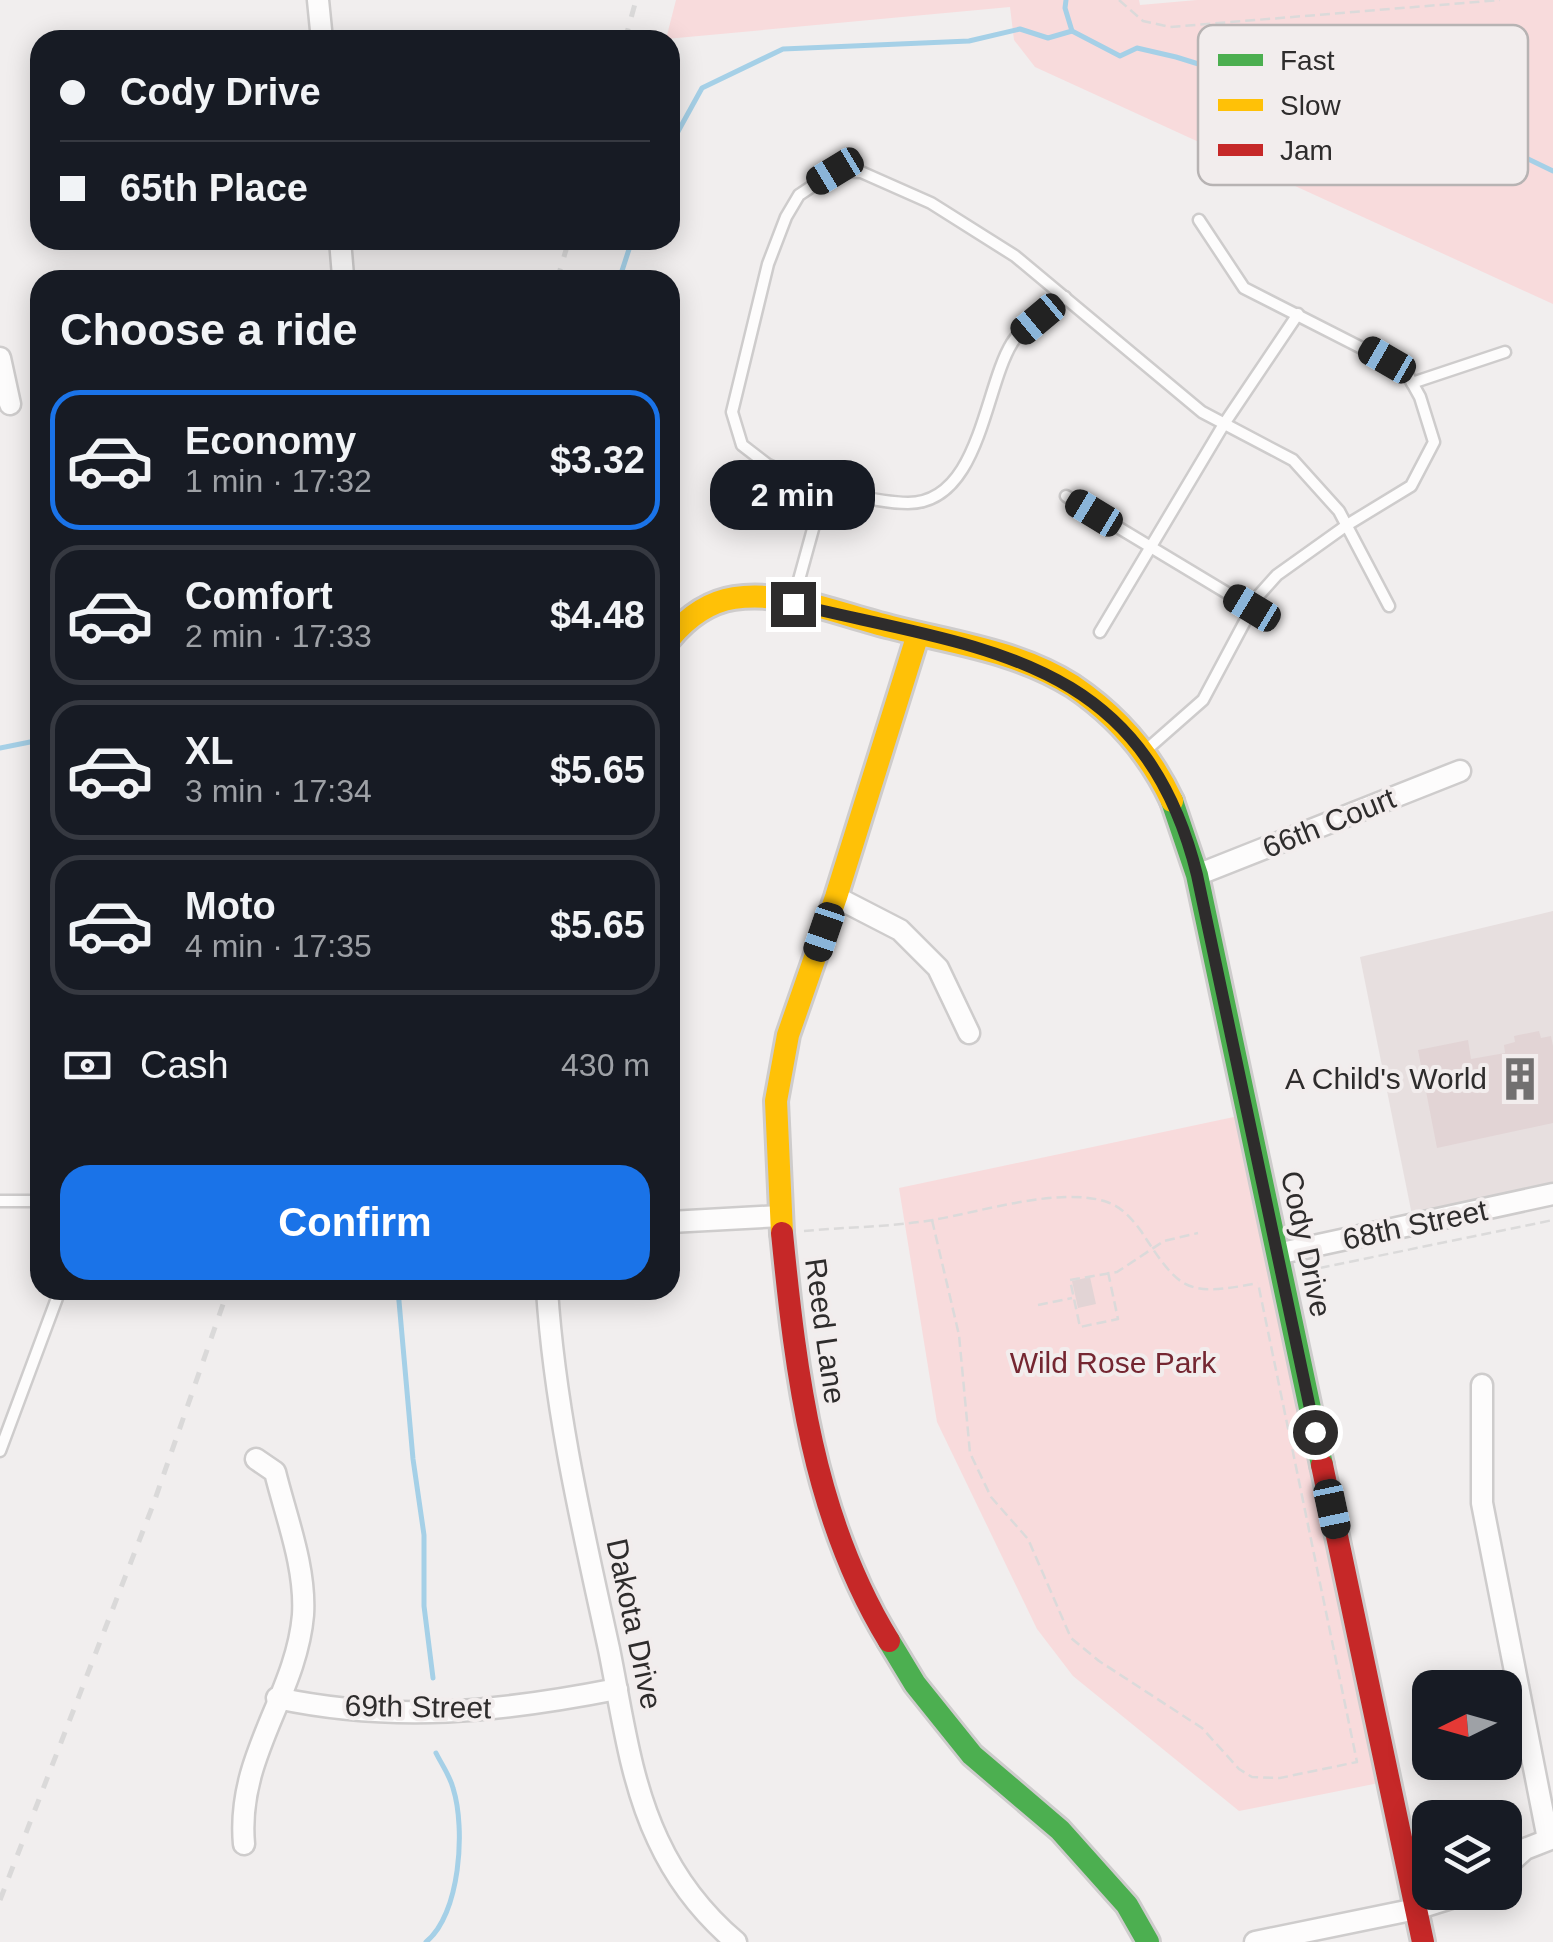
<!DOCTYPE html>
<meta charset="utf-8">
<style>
:root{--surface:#171b24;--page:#242831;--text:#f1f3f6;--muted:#9ea1a6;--line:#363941;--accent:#1a73e8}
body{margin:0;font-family:Arial,sans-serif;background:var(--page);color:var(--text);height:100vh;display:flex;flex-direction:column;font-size:38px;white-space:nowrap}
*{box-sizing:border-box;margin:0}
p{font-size:32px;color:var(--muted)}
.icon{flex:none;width:55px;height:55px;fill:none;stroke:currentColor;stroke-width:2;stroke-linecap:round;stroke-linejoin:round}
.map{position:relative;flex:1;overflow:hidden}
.side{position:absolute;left:30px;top:270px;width:650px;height:1030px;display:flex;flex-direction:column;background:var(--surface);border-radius:30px;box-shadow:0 5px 25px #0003}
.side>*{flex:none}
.banner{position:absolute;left:30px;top:30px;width:650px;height:220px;border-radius:30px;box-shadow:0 5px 25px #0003;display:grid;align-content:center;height:220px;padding:0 30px;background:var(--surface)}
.needle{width:65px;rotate:265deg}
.fabs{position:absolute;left:1412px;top:1670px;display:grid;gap:20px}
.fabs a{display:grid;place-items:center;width:110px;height:110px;border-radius:20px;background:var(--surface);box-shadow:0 5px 25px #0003;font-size:50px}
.end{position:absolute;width:45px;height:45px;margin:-22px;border:12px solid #2e2c2c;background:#fff;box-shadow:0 0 0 5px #fff}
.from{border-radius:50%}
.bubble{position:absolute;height:70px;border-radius:30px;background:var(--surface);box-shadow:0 5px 25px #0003;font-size:32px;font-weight:600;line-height:70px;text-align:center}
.car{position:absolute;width:30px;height:60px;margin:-30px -15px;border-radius:12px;box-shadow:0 0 8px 2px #0007;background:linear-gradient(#222 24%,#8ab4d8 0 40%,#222 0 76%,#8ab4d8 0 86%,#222 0)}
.banner b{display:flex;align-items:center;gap:35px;height:95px;font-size:38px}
.banner b+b{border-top:2px solid var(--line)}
.banner i{width:25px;height:25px;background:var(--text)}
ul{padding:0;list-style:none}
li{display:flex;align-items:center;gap:30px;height:140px;margin:0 20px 15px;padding:0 10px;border:5px solid var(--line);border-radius:30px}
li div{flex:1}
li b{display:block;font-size:38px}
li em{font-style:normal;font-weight:600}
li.on{border-color:var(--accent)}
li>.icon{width:90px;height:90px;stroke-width:1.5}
h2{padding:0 30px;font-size:45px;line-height:120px}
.pay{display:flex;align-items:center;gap:25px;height:110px;padding:0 30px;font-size:38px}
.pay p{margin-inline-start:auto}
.primary-button{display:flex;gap:20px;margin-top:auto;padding:20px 30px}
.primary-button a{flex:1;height:115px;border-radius:30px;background:var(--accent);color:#fff;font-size:40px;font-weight:600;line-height:115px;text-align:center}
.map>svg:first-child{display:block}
</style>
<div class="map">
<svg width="1553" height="1942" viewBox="0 0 1553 1942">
<rect width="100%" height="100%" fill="#f1eeee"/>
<path fill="#e7dfdf" d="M 1553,911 L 1553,1194 L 1414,1225 L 1360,957 Z"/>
<g fill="#f8dbdc">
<path d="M 676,0 L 1139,0 L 1140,5 L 1197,0 L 1553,0 L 1553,304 L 1035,67 L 1014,40 L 1010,7 L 666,39 Z"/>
<path d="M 1248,1114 L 1389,1781 L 1239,1811 L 1073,1676 L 1037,1629 L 937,1422 L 899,1188 Z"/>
</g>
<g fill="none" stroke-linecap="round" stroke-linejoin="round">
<g stroke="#a5d0e7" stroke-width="5">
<path d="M 1066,0 L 1065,8 L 1072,31 L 1120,56 L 1137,48 L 1176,57 L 1356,113 L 1411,125 L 1463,146 L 1518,154 L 1553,171"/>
<path d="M 670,146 L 702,88 L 783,49 L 969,41 L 1020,29 L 1048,38 L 1072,31"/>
<path d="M 619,280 L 632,240"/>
<path d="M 0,748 L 40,740"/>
<path d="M 398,1290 L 413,1459 L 424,1535 L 424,1606 L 433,1678"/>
<path d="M 426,1942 C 460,1915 466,1829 453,1788 C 450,1776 442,1765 436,1753"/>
</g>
</g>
<g fill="#e2d4d5">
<path d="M 1539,1031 L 1541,1038 L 1551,1036 L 1553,1046 L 1553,1123 L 1437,1148 L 1418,1050 L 1468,1040 L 1471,1059 L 1505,1053 L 1504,1045 L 1515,1042 L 1514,1036 Z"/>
<path d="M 1090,1277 L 1096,1304 L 1078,1308 L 1072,1281 Z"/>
</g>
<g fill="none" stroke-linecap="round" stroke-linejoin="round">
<g stroke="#cecccc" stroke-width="15">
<g id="lane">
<path d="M 1412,383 L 1505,352"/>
<path d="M 824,489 C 851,494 881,503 908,503 C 980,503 984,388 1012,343 C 1022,326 1049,311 1065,297"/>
<path d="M 1066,496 L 1252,608"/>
<path d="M 794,598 L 824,489 L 768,465 L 742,445 L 732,412 L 768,264 L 786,217 L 799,195 L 835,171 L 861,172 L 931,203 L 1015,256 L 1202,412 L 1293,460 L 1339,511 L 1389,606"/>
<path d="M 1100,632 L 1224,424 L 1298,314"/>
<path d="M 1145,751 L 1203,700 L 1259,595 L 1277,575 L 1347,525 L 1411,486 L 1434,442 L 1420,397 L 1405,370 L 1244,288 L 1199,220"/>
<path d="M 0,1201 L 40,1201"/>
<path d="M 0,1451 L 60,1290"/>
</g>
</g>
<g stroke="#cecccc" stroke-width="25">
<g id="street">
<path d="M 318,0 L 322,40"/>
<path d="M 340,240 L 343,276"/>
<path d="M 0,358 L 10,404"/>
<path d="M 1197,875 L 1460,771"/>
<path d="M 836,897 L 900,930 L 938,968 L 969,1033"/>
<path d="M 670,1222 L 780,1216"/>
<path d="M 1277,1254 L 1553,1194"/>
<path d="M 547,1290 C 555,1412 583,1530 609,1649 C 622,1713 630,1781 658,1840 C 676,1879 703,1914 736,1942"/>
<path d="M 1482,1385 L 1482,1503 L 1548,1839"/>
<path d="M 277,1698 C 395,1723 500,1712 617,1689"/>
<path d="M 244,1844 C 236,1756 296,1696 303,1615 C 306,1567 286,1517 275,1472 L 256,1459"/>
<path d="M 1505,1867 L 1525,1849 L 1553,1838"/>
<path d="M 1255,1942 L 1416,1909 L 1470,1892"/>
</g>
</g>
<g stroke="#cecccc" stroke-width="28">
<g id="fast">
<path d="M 1172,801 L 1197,875 L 1322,1465"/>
<path d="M 889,1641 L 915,1684 L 972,1755 L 1060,1830 L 1127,1905 L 1148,1942"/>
</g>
</g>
<g stroke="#cecccc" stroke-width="28">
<g id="slow">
<path d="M 670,638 C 686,619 708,602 734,598 C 786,590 841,615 891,627 C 953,643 1018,651 1073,686 C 1116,715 1150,754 1172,801"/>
<path d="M 782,1233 L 776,1101 L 788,1035 L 836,897 L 918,634"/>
</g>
</g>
<g stroke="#cecccc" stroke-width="28">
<g id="jam">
<path d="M 782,1233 C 796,1375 813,1517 889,1641"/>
<path d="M 1322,1465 L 1423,1942"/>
</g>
</g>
<g stroke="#dbdada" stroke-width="2.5" stroke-dasharray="10 5" stroke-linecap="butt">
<path d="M 1119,0 L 1143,21 L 1170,27 L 1500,0"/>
<path d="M 932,1220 L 959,1335 L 970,1453 L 991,1497 L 1028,1539 L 1071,1638 L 1099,1661 L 1202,1728 L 1239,1769 L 1252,1777 L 1280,1778 L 1357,1762 L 1258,1283"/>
<path d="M 804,1231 C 846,1227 891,1227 933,1220 C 980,1212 1061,1186 1107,1202 C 1122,1207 1132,1219 1141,1231 C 1180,1291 1186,1297 1258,1283"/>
<path d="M 1305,1271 L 1553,1220"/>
<path d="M 1108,1272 L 1118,1319 L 1080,1327 L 1070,1280 L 1117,1272 L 1164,1241 L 1198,1233"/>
<path d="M 1038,1305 L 1072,1298"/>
</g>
<use href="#lane" stroke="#fdfcfc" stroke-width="10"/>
<use href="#street" stroke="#fdfcfc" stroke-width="20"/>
<use href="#fast" stroke="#4caf50" stroke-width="22"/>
<use href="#slow" stroke="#ffc107" stroke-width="22"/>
<use href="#jam" stroke="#c62828" stroke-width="22"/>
<g stroke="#dad9d9" stroke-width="5" stroke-dasharray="12 12" stroke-linecap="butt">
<path d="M 625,40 L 636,0"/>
<path d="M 557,280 L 569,240"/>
<path d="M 0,1900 L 153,1505 L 228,1290"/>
</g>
</g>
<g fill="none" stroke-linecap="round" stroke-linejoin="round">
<path stroke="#2e2c2c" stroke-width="12" d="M 793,604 C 981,649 1143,655 1197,875 L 1315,1432"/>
</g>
<defs>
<g id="building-bare" transform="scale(3.45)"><path d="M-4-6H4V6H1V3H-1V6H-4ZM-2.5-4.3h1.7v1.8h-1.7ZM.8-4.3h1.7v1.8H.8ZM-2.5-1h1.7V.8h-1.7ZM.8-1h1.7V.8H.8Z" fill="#727070" stroke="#f2eded" stroke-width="2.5" paint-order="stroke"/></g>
</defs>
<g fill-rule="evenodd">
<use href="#building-bare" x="1520" y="1079"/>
</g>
<g text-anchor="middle" stroke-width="8" stroke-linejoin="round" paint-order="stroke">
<g font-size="30" fill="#2e2c2c" stroke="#f2eded">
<text transform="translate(1329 823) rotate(-22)" y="10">66th Court</text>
<text transform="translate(1415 1225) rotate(-12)" y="10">68th Street</text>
<text transform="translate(1306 1244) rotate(78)" y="10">Cody Drive</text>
<text transform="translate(825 1331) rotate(82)" y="10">Reed Lane</text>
<text transform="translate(634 1624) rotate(78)" y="10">Dakota Drive</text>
<text transform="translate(418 1707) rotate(1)" y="10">69th Street</text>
</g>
<g font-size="30" fill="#2e2c2c" stroke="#f2eded" text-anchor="end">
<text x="1487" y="1089">A Child's World</text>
</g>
<g font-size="30" fill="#742631" stroke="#f2eded">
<text x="1113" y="1373">Wild Rose Park</text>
</g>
</g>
<rect x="1198" y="25" width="330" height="160" rx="15" fill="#f2eded" stroke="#b7b3b3" stroke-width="2.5"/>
<rect x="1218" y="54" width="45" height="12" fill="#4caf50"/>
<rect x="1218" y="99" width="45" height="12" fill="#ffc107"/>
<rect x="1218" y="144" width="45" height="12" fill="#c62828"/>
<g font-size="28" fill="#2e2c2c">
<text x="1280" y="70">Fast</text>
<text x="1280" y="115">Slow</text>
<text x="1280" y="160">Jam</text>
</g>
</svg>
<div class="fabs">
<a><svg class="needle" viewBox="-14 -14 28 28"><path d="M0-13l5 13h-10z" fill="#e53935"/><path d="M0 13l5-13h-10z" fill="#9ea1a6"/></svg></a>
<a><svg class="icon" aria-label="layers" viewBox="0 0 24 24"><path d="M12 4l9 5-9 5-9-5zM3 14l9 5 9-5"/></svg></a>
</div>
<i class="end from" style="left:1315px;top:1432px"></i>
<i class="end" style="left:793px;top:604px"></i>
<div class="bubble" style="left:710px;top:460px;width:165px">2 min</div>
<i class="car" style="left:835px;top:171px;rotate:239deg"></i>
<i class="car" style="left:1038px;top:319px;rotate:230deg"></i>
<i class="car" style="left:1387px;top:360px;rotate:300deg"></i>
<i class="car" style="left:1094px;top:513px;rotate:301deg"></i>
<i class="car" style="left:1252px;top:608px;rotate:301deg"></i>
<i class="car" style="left:824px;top:932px;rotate:199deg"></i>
<i class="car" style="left:1332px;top:1509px;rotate:168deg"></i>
<div class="banner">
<b><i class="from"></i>Cody Drive</b>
<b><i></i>65th Place</b>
</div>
<section class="side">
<h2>Choose a ride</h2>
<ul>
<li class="on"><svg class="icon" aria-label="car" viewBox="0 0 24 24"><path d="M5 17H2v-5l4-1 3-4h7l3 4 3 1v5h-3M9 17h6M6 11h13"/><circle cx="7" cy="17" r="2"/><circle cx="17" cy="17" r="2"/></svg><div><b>Economy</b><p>1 min · 17:32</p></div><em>$3.32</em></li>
<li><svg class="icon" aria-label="car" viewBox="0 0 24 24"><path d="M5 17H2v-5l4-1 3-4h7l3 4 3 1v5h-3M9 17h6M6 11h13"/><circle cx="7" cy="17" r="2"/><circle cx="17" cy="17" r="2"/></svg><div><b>Comfort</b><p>2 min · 17:33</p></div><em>$4.48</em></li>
<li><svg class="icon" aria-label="car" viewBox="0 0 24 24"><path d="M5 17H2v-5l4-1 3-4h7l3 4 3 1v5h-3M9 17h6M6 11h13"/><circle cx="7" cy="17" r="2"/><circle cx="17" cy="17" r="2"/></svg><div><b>XL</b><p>3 min · 17:34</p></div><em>$5.65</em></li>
<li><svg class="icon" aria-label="car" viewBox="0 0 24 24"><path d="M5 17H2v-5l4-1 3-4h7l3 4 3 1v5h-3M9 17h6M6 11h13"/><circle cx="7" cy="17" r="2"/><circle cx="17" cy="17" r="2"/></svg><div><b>Moto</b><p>4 min · 17:35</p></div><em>$5.65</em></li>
</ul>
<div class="pay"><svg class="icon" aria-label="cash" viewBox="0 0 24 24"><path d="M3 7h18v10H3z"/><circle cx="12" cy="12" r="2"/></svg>Cash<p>430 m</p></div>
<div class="primary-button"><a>Confirm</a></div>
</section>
</div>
